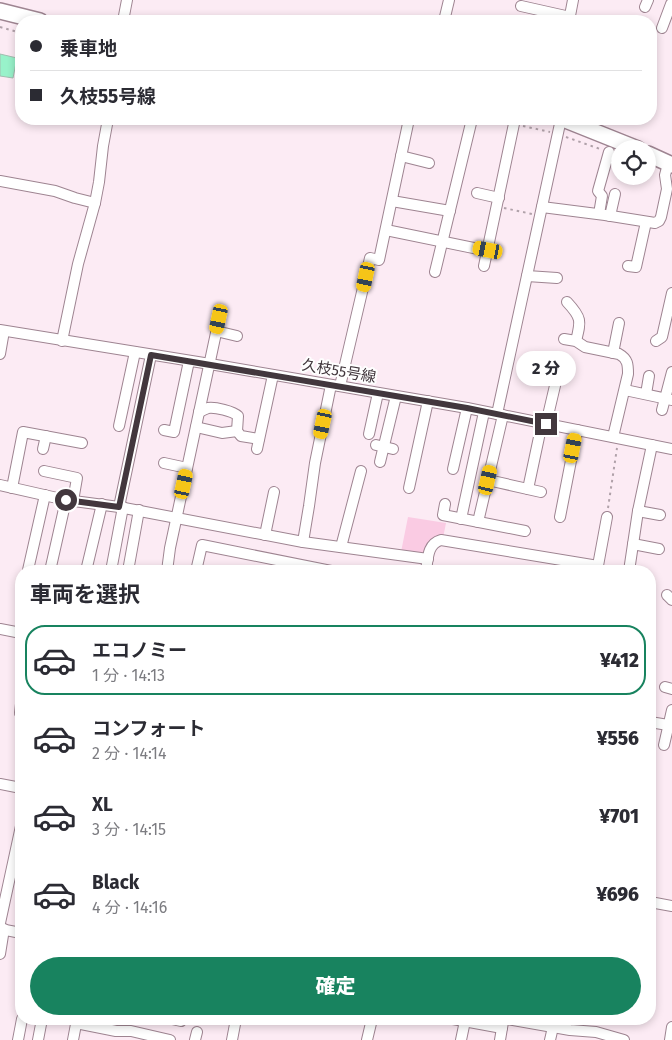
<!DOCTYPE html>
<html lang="ja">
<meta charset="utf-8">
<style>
:root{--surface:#fff;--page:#f2f2f3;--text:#2b2b33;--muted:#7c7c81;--line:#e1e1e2;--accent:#18835f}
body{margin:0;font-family:"Fira Sans","Noto Sans JP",sans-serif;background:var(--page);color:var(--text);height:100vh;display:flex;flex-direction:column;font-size:19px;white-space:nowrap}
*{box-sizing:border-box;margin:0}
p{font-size:16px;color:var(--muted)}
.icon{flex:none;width:28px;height:28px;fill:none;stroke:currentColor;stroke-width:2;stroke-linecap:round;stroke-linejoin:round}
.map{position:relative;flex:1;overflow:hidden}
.drawer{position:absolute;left:15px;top:565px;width:641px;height:460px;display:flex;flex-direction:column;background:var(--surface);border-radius:20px;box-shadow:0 2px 8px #0003}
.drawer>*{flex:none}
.hud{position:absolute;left:15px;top:15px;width:642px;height:110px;border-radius:20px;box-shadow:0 2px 8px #0003;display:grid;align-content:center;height:110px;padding:0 15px;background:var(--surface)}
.controls{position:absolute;left:611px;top:140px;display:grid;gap:10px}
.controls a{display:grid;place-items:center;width:45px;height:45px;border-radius:50%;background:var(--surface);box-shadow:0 2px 8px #0003;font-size:25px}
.end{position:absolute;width:22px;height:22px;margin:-11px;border:6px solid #42373d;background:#fff;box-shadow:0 0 0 2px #fff}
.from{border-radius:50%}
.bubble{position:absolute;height:35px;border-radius:18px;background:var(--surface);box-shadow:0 2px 8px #0003;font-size:16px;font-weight:800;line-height:35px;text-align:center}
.car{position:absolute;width:15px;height:30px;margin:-15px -8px;border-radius:6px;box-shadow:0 0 4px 1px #0007;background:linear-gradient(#f5c518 24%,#345 0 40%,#f5c518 0 76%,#345 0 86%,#f5c518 0)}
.hud b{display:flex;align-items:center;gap:18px;height:48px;font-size:19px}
.hud b+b{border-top:1px solid var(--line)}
.hud i{width:12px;height:12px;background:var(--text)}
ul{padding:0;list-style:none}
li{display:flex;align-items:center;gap:15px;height:70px;margin:0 10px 8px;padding:0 5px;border:2px solid transparent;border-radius:20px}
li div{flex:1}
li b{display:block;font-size:19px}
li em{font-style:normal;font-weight:800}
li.current{border-color:var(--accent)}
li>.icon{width:45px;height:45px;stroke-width:1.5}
h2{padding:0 15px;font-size:22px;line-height:60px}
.primary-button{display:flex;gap:10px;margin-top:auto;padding:10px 15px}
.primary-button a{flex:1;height:58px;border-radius:30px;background:var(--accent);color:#fff;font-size:20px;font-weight:800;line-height:58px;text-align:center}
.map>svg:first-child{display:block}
</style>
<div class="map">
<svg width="672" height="1040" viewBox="0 0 672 1040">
<rect width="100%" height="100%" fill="#fcebf4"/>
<path fill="#facbe3" d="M 408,517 L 446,523 L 443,538 L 426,555 L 401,552 Z"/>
<path fill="#98f2ca" stroke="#a2bdb0" d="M 0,54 L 17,58 L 13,78 L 0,76 Z"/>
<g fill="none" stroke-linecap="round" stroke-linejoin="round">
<g stroke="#9e8491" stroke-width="12">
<g id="minor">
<path d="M 521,6 L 570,17"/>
<path d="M 645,7 L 648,0"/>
<path d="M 123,21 L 127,0"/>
<path d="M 444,21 L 449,0"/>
<path d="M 569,21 L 573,0"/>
<path d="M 662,28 L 671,4"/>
<path d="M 401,156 L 429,163"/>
<path d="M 0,181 L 55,191 L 75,198 L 95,203"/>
<path d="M 477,193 L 499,198"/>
<path d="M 392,201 L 450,211"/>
<path d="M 542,207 L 605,215 L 655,223 L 659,221 L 661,217 L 667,189 L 665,175 L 668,164"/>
<path d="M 599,214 L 602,196 L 598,191 L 609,152"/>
<path d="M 610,216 L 615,194"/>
<path d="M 386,230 L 488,251"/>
<path d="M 484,266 L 515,119"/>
<path d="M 628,266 L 636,267 L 646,222"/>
<path d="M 435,272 L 472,119"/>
<path d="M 527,276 L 557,278"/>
<path d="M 567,302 C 582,318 581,321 576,341"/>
<path d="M 0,330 L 210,364 L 467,408 L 672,449"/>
<path d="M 216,331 L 237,336"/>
<path d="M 564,339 L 576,341 L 585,347 L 619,354 C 628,359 628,365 628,374 L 613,437"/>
<path d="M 62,341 L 78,264 L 95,203 L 99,182 L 103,146 L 108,119"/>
<path d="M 656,341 L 662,337 L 672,293"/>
<path d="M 613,353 L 619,323"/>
<path d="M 0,354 L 4,331"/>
<path d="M 340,386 L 370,258 L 379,260 L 409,119"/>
<path d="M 625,390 L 672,400"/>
<path d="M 646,394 L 649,376"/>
<path d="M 662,410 L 672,372"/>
<path d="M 199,412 C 202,411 205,409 208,408 C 215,407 233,411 238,416 L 237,431 L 241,436 L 259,439"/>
<path d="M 497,414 L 561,119"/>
<path d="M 546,424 L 561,360"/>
<path d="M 119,426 L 135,352"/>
<path d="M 196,427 L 222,433 L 237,431"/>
<path d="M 164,430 L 174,432 L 189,361"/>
<path d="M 369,434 L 378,393"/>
<path d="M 376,445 L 393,449"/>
<path d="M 43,449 L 46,436"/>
<path d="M 257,449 L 273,375"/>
<path d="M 380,462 L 396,396"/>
<path d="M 164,463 L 187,468"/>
<path d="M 453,469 L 467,408"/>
<path d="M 44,471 L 77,478 L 73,501"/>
<path d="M 488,480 L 541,492"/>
<path d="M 0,485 L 66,500 L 119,507 L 303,542 L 428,559"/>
<path d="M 12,488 L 23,432 L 82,443"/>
<path d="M 409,488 L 428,401"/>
<path d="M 528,489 L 542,423"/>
<path d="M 445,504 L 443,515 L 525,531"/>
<path d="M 119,507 L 151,355"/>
<path d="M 638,511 L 660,515"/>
<path d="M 560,517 L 577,430"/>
<path d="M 461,519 L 484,412"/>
<path d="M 478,522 L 503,415"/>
<path d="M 265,535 L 274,492"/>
<path d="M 303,542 L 309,506 L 315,463 L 331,385"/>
<path d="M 633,544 L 659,549"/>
<path d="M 341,547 L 361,471"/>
<path d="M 28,570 L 45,495"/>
<path d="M 50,571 L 66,500"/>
<path d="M 86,571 L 102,504"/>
<path d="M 111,571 L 123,507"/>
<path d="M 128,571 L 139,510"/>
<path d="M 167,571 L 170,548 L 219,319"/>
<path d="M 196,571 L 202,545 L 331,571"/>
<path d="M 426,571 C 428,559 427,544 441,540 L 598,566"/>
<path d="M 597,571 L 607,517"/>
<path d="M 629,571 L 638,511 L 652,445"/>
<path d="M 667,595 L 672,600"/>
<path d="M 0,629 L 21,633"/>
<path d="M 665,687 L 672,689"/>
<path d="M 20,713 L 21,704"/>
<path d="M 650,722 L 668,725"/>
<path d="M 664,745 L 672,710"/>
<path d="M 0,784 L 21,788"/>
<path d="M 650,902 L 672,906"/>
<path d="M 0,923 L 21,826"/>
<path d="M 0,929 L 21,933"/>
<path d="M 0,954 L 4,929"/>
<path d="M 172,1019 L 181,1021 L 182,1019"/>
<path d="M 453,1019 L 502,1028"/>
<path d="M 507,1019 L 570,1030 L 596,1032 L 624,1040"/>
<path d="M 76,1023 L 116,1031 L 131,1031 L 170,1040"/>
<path d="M 18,1040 L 22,1019"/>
<path d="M 38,1040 L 42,1019"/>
<path d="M 73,1040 L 77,1019"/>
<path d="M 195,1040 L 197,1032"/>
<path d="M 232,1040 L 236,1019"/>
<path d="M 367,1040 L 372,1019"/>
<path d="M 461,1040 L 465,1021"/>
<path d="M 500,1040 L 503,1022"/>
<path d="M 550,1040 L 553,1027"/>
<path d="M 670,1040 L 672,1027"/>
</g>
</g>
<g stroke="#9e8491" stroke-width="18">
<g id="primary">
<path d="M 0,11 L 40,21"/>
<path d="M 563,119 L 638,149"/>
<path d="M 648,154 L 672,165"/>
</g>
</g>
<g stroke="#b0a1a9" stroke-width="2" stroke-dasharray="2.5 4" stroke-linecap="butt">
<path d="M 454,20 L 481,19 L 495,21"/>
<path d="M 0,27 L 21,33"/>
<path d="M 484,119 L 506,124"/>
<path d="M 523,126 L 550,132"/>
<path d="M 566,137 L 600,149"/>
<path d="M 504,208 L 532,214"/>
<path d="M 608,508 L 617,448"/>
</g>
<use href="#minor" stroke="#fff" stroke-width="10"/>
<use href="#primary" stroke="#fff" stroke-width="15"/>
</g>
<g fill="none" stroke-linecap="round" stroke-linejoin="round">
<path stroke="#42373d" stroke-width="6" d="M 66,500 L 119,507 L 151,355 L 467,408 L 546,424"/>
</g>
<g text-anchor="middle" stroke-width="4" stroke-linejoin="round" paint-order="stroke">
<g font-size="15" fill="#42373d" stroke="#fefefe">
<text transform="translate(339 371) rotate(10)" y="5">久枝55号線</text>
</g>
</g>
</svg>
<div class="controls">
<a><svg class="icon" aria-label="locate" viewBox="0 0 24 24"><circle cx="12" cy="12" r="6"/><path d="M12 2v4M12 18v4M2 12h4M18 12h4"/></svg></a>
</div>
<i class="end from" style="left:66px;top:500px"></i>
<i class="end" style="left:546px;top:424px"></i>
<div class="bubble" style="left:516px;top:351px;width:60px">2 分</div>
<i class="car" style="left:488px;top:250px;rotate:281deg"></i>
<i class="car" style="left:366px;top:277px;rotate:192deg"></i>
<i class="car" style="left:219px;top:319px;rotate:192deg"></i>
<i class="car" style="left:323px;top:424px;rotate:192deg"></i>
<i class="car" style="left:573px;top:448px;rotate:11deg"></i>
<i class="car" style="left:488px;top:480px;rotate:13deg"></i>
<i class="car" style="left:184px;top:484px;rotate:12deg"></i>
<div class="hud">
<b><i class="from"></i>乗車地</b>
<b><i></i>久枝55号線</b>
</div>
<section class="drawer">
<h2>車両を選択</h2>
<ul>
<li class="current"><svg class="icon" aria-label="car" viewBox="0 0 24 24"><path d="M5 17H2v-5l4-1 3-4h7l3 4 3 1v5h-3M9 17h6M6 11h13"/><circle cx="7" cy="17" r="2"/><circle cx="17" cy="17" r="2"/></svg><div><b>エコノミー</b><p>1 分 · 14:13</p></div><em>¥412</em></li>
<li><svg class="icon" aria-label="car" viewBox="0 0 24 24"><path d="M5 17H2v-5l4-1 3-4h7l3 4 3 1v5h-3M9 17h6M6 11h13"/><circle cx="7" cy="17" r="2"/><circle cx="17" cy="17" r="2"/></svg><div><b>コンフォート</b><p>2 分 · 14:14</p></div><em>¥556</em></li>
<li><svg class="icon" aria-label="car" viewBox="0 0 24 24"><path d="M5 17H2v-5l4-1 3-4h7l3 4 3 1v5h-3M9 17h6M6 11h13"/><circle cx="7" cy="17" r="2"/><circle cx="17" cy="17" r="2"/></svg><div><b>XL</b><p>3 分 · 14:15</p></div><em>¥701</em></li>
<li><svg class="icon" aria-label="car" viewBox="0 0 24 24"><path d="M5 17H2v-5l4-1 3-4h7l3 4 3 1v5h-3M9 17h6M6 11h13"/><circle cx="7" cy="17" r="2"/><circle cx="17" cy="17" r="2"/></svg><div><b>Black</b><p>4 分 · 14:16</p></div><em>¥696</em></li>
</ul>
<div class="primary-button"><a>確定</a></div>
</section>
</div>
